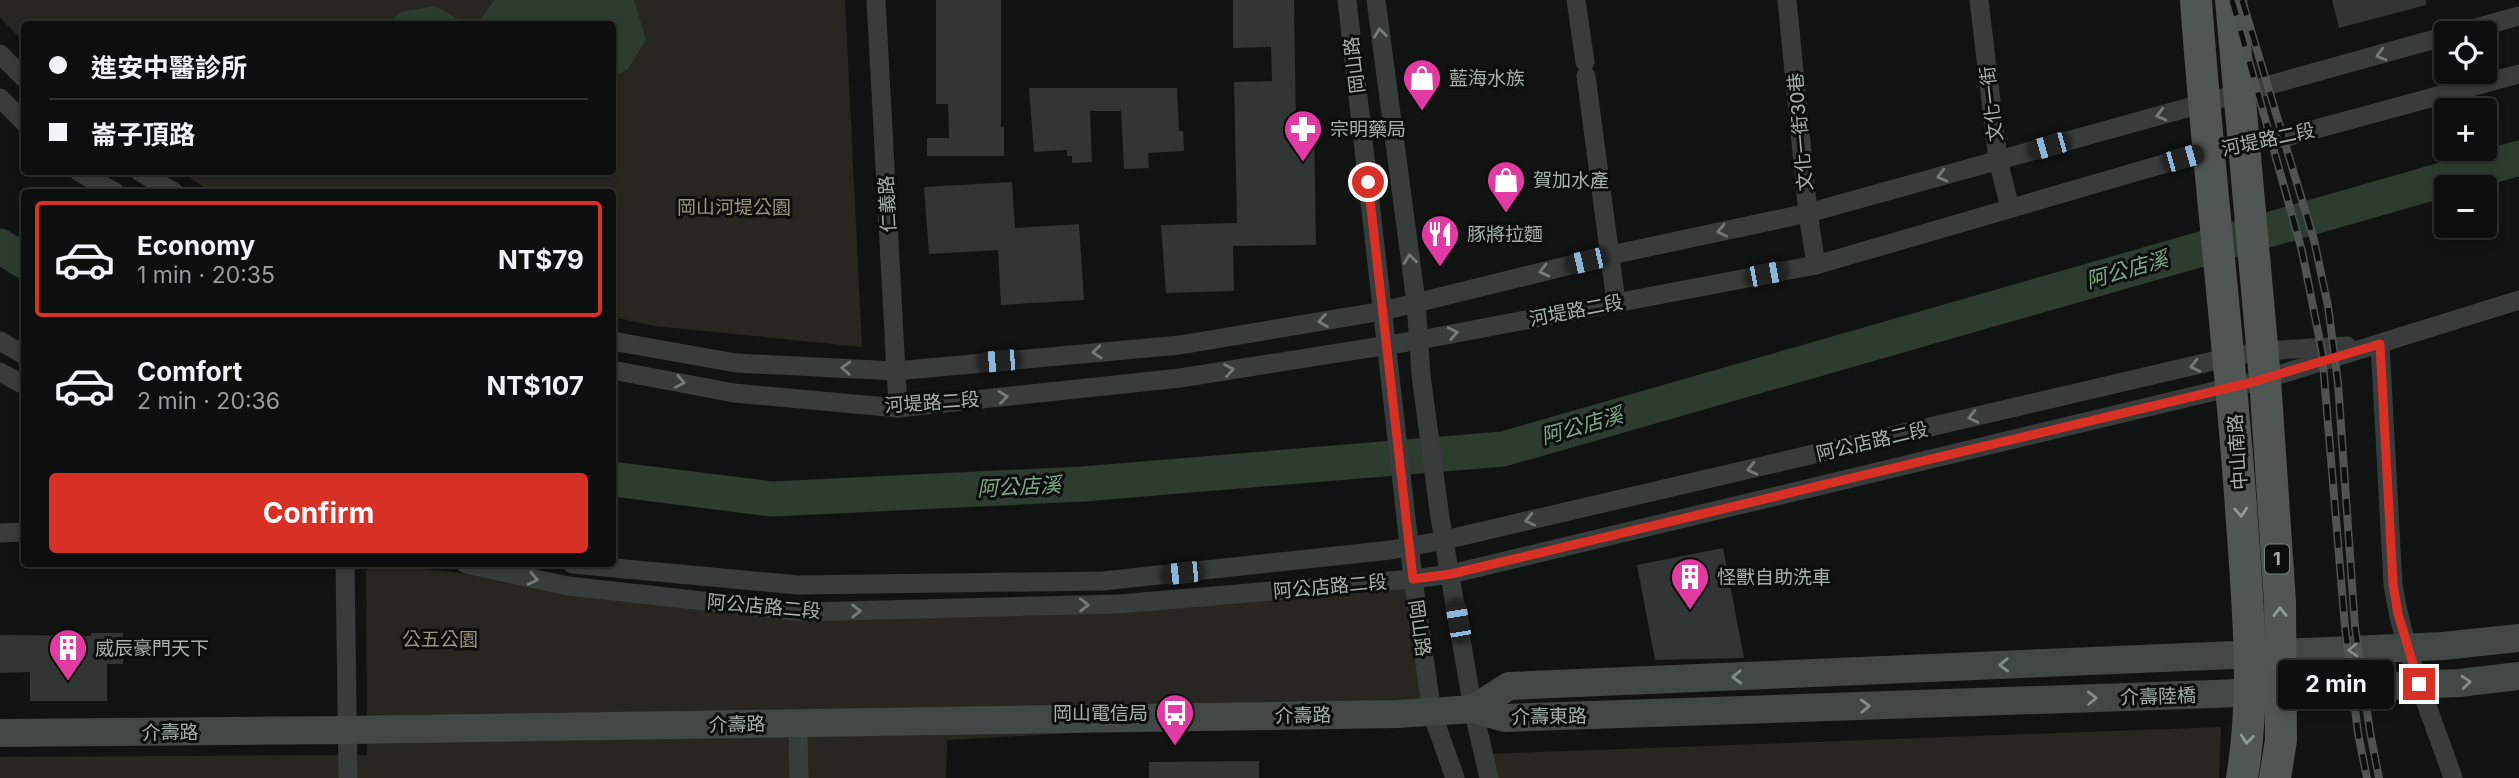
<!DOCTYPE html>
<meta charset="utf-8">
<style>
:root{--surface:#0d0e0e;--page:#161717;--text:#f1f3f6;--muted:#9a9c9e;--line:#2d2e2e;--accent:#d93025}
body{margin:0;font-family:Inter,"Noto Sans TC",sans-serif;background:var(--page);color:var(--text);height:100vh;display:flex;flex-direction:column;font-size:26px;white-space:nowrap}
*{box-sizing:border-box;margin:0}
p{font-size:23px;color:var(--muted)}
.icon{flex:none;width:38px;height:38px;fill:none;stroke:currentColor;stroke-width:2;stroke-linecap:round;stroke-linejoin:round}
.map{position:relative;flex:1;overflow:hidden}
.drawer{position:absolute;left:21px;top:189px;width:595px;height:378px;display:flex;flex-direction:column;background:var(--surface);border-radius:7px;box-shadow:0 4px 10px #0003,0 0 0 2px var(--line)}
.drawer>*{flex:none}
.guide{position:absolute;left:21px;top:21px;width:595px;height:154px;border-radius:7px;box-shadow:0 4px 10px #0003,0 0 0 2px var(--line);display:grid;align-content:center;height:154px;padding:0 28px;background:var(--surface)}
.tools{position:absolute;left:2434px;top:21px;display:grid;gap:14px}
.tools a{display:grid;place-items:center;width:63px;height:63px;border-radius:7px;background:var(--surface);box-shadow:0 4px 10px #0003,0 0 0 2px var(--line);font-size:35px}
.end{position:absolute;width:32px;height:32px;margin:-16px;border:9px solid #d93025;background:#fff;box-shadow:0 0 0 4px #fff}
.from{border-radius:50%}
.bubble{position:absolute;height:49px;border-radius:7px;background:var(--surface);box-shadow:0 4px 10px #0003,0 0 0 2px var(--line);font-size:23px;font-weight:700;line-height:49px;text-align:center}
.car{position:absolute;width:21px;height:42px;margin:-21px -10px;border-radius:9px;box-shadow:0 0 5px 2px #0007;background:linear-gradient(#222 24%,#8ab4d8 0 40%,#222 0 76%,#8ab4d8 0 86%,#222 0)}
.guide b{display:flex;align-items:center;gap:24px;height:66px;font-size:26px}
.guide b+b{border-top:2px solid var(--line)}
.guide i{width:18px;height:18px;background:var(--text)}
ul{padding:12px 0 0;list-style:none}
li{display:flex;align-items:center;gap:21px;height:116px;margin:0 14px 10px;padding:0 14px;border:4px solid transparent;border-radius:7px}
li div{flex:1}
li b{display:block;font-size:26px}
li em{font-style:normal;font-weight:700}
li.current{border-color:var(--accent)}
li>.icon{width:63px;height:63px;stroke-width:1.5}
.cta{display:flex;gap:14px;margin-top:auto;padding:14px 28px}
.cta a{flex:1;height:80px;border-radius:7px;background:var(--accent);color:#fff;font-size:28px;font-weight:700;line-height:80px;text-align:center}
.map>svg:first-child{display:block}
</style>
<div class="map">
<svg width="2519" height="778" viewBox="0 0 2519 778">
<rect width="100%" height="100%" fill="#111312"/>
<g fill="#272620">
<path d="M 0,0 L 845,0 L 862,347 L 654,326 L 613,317 L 612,192 L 211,192 L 181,172 L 612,172 L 612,24 L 24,24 L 24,42 L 0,18 Z"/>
<path d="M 382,564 L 802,612 L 1413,579 L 1432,713 L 947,740 L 946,778 L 0,778 L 0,757 L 367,755 L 366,568 Z"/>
<path d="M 2221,727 L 2219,778 L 1492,778 L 1483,754 Z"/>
</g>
<path fill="#2e3c30" d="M 494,0 L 634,0 L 646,40 L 628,69 L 613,77 L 612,24 L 388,24 L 401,12 L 435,6 L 463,22 L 481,19 Z"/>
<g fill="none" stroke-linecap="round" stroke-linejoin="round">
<g stroke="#2e3c30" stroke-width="35">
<path d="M 0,246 L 24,261"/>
<path d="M 612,479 L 772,499 L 1083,484 L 1503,449 L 2519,158"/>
</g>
</g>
<g fill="#313533">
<path d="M 936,0 L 1001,0 L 1001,127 L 1004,127 L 1004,156 L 927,156 L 927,138 L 949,138 L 948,104 L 936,104 Z"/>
<path d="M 1233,0 L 1294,0 L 1296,126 L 1314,125 L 1316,245 L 1233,246 L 1234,291 L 1166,293 L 1161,225 L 1237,223 L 1234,82 L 1272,81 L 1271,47 L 1233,48 Z"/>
<path d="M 2332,0 L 2426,0 L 2426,5 L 2339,28 Z"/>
<path d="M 1029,88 L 1177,88 L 1179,131 L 1183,131 L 1184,151 L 1148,153 L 1149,168 L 1124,169 L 1121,111 L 1090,111 L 1092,162 L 1072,163 L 1072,156 L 1067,156 L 1067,150 L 1034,152 Z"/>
<path d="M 1012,182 L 1015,228 L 1079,224 L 1084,300 L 1001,305 L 998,250 L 929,254 L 924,187 Z"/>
<path d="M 1723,548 L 1744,658 L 1655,660 L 1637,565 Z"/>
<path d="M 91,633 L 123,633 L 123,664 L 107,664 L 107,701 L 30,701 L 30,672 L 0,673 L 0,635 L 91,636 Z"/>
<path d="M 1259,761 L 1259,778 L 1149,778 L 1149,762 Z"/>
</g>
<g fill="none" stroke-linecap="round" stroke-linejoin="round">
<g stroke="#383c3a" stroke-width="19">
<path d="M 876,0 L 898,408"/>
<path d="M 1347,0 L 1413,579 L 1432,713 L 1455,778"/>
<path d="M 1376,0 L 1416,302 L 1421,375 L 1440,518 L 1473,709 L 1489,778"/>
<path d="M 1576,0 L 1585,62"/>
<path d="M 1787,0 L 1808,213 L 1816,265"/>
<path d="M 1979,0 L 1998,160 L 2010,208"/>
<path d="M 2458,33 L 2519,16"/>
<path d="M 0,54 L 24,78"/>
<path d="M 1586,76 L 1616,302"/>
<path d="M 0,98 L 24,122"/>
<path d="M 79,172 L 115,192"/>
<path d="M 140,172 L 174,192"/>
<path d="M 0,341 L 24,355"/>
<path d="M 612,341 L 736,363 L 896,371 L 1180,345 L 1383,311 L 1611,255 L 1808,213 L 2446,36"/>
<path d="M 2380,344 L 2393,584 C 2403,652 2431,713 2453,778"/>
<path d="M 612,370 L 734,393 L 898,408 L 1180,378 L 1420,340 L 1816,265 L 2208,151 L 2245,142 L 2283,138 L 2519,74"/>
<path d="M 0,372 L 24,385"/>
<path d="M 0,533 L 24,532"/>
<path d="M 345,564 L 348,778"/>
<path d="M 466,564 L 568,586 L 802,612 L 1119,604 L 1413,579 L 1451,574 L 2265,379 L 2519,300"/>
<path d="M 572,564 L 798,585 L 1103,581 L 1391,550 L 1445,540 L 2230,357 L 2261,351 L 2347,346"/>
<path d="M 798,723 L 799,778"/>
</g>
<g stroke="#414744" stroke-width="28">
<path d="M 1473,709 L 1509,686 L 2443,646 L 2519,638"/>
<path d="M 0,733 L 347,730 L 1398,714 L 1473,709 L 1505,718 L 2213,694 L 2459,683 L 2519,676"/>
</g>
<g stroke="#4f5653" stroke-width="32">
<path d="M 2196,0 C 2208,170 2229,338 2241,508 C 2247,597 2257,690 2242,778"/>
<path d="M 2231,0 L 2265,379 L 2280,602 L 2281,740 L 2275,778"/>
</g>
<g stroke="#4e5451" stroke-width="8">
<g id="rail">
<path d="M 2232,0 L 2302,251 L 2322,352 L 2345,627 L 2358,733 L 2367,778"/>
<path d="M 2242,0 L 2314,240 L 2328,306 L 2338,383 L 2355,627 L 2370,732 L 2379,778"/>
</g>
</g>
<use href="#rail" stroke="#0c0e0d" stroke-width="5" stroke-dasharray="16" stroke-linecap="butt"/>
</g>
<defs><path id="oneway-chevron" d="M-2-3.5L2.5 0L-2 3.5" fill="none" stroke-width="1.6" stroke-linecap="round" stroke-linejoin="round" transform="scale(1.75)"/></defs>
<g stroke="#737d78">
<use href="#oneway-chevron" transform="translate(1380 33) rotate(-97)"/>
<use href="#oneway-chevron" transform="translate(2381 55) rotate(164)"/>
<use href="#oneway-chevron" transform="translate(2161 115) rotate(165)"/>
<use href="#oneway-chevron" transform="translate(1942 176) rotate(165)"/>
<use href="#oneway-chevron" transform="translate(1722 231) rotate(168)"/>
<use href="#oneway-chevron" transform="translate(1410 259) rotate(-97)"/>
<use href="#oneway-chevron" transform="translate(1544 271) rotate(166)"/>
<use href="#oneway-chevron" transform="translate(1323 321) rotate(171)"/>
<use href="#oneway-chevron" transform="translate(1453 333) rotate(-11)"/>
<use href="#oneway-chevron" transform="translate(1097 352) rotate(175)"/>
<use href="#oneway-chevron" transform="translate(2195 366) rotate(167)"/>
<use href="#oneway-chevron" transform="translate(846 368) rotate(-177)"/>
<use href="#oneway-chevron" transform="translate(1229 370) rotate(-9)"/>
<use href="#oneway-chevron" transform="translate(680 382) rotate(11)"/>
<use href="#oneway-chevron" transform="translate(1003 397) rotate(-6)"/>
<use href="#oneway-chevron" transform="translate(1973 417) rotate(167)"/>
<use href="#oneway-chevron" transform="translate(1752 469) rotate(167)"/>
<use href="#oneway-chevron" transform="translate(1530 520) rotate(167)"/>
<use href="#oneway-chevron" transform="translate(533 579) rotate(13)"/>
<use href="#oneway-chevron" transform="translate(1084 605) rotate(-1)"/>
<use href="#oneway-chevron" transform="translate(856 611) rotate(-1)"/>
</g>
<g stroke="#8f9b94">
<use href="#oneway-chevron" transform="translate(2241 512) rotate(86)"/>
<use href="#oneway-chevron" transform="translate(2280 612) rotate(-91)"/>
<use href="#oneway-chevron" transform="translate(2247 739) rotate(96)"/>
</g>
<g stroke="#818d86">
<use href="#oneway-chevron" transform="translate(2353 650) rotate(177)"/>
<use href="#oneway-chevron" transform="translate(2004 665) rotate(178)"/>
<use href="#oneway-chevron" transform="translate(1737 677) rotate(178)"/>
<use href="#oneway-chevron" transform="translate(2466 682) rotate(-5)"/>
<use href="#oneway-chevron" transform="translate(2092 698) rotate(-2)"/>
<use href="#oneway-chevron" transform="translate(1865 706) rotate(-2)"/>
</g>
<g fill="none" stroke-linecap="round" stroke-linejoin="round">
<path stroke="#d93025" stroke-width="9" d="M 1368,182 L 1413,579 L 1451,574 L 2249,383 L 2380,344 L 2393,584 L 2398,614 L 2419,684"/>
</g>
<defs>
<g id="shop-pin" transform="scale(2.0125)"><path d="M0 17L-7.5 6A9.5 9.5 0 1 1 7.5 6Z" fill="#e23aa3" stroke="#0c0e0d"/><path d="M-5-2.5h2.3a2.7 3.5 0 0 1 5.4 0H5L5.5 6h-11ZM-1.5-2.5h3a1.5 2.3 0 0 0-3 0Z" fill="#fff"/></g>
<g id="pharmacy-pin" transform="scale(2.0125)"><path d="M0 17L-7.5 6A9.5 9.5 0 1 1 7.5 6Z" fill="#e23aa3" stroke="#0c0e0d"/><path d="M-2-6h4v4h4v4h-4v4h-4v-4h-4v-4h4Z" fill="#fff"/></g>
<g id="restaurant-pin" transform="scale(2.0125)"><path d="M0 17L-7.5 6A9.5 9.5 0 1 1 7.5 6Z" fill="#e23aa3" stroke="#0c0e0d"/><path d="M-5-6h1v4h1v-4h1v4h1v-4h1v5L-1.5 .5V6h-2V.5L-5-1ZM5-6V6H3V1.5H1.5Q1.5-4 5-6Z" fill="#fff"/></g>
<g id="building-pin" transform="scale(2.0125)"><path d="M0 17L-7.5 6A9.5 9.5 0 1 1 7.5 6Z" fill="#e23aa3" stroke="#0c0e0d"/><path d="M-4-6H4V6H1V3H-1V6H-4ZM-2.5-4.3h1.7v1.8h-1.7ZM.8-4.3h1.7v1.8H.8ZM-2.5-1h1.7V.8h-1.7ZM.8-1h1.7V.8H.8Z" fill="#fff"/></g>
<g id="bus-pin" transform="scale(2.0125)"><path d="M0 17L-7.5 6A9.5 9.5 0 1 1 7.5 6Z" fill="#e23aa3" stroke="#0c0e0d"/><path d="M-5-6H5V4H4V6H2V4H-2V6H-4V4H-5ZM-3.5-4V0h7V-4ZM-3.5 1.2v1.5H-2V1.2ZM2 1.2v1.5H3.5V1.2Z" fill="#fff"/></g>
</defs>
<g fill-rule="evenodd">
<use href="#shop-pin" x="1422" y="78"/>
<use href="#pharmacy-pin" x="1303" y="129"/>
<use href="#shop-pin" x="1506" y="180"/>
<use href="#restaurant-pin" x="1440" y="234"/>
<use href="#building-pin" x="1690" y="577"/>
<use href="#building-pin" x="68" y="648"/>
<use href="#bus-pin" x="1175" y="713"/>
</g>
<g text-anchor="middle" stroke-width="6" stroke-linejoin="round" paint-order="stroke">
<rect fill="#0c0e0d" stroke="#76817b" stroke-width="2" x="2265" y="544.5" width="24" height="29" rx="5"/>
<g font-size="18" font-weight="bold" fill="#a4b2aa">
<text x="2277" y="565">1</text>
</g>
<g font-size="19" fill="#a4b2aa" stroke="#0c0e0d">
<text transform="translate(1354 65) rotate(-97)" y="7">岡山路</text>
<text transform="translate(1991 104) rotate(-97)" y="7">文化一街</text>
<text transform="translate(1800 132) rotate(-95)" y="7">文化一街30巷</text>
<text transform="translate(2268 139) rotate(-12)" y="7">河堤路二段</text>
<text transform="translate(887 204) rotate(-93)" y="7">仁義路</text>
<text transform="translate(1576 310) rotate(-11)" y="7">河堤路二段</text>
<text transform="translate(932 402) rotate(-4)" y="7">河堤路二段</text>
<text transform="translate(1872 441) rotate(-13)" y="7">阿公店路二段</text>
<text transform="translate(2237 452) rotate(-94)" y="7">中山南路</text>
<text transform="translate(1330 586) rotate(-5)" y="7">阿公店路二段</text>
<text transform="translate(764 606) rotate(5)" y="7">阿公店路二段</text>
<text transform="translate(1420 628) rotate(82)" y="7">岡山路</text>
<text transform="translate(2158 696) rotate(-2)" y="7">介壽陸橋</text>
<text transform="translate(1303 715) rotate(-1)" y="7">介壽路</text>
<text transform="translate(1549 716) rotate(-1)" y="7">介壽東路</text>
<text transform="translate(737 724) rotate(-1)" y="7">介壽路</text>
<text x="170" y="739">介壽路</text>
</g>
<g font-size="19" fill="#a4b2aa" stroke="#0c0e0d" text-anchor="start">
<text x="1449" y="85">藍海水族</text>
<text x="1330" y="136">宗明藥局</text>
<text x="1533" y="187">賀加水產</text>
<text x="1467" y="241">豚將拉麵</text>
<text x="1717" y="584">怪獸自助洗車</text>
<text x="95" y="655">威辰豪門天下</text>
<text x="1148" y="720" text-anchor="end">岡山電信局</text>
</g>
<g font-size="19" fill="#9c957c" stroke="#0c0e0d">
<text x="734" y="214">岡山河堤公園</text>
<text x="440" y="646">公五公園</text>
</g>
<g font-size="21" font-style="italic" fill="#7dab85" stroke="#0c0e0d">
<text transform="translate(2127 270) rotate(-16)" y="7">阿公店溪</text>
<text transform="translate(1582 426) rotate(-16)" y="7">阿公店溪</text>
<text transform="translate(1019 487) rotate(-3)" y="7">阿公店溪</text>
</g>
</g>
</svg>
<div class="tools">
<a><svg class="icon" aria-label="locate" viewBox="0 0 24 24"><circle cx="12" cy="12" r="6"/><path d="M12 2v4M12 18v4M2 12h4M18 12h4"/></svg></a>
<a>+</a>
<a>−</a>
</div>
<i class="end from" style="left:1368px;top:182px"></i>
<i class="end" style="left:2419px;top:684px"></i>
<div class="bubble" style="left:2278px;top:660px;width:116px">2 min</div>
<i class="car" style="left:2049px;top:146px;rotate:254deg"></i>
<i class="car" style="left:2183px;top:158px;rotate:74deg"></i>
<i class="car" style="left:1586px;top:261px;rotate:257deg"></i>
<i class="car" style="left:1766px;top:274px;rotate:79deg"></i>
<i class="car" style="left:999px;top:361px;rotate:265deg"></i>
<i class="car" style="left:1182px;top:573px;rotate:264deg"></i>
<i class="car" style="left:1458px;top:621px;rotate:350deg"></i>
<div class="guide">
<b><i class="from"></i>進安中醫診所</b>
<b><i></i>崙子頂路</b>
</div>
<section class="drawer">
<ul>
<li class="current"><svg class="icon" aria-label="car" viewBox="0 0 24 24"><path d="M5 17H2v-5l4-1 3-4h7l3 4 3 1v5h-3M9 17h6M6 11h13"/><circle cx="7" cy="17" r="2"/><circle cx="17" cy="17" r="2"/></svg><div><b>Economy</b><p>1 min · 20:35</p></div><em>NT$79</em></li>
<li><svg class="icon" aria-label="car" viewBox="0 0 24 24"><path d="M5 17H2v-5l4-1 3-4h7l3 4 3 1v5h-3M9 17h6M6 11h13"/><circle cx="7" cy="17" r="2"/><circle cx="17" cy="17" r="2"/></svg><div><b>Comfort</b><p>2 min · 20:36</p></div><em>NT$107</em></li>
</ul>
<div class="cta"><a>Confirm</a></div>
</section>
</div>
